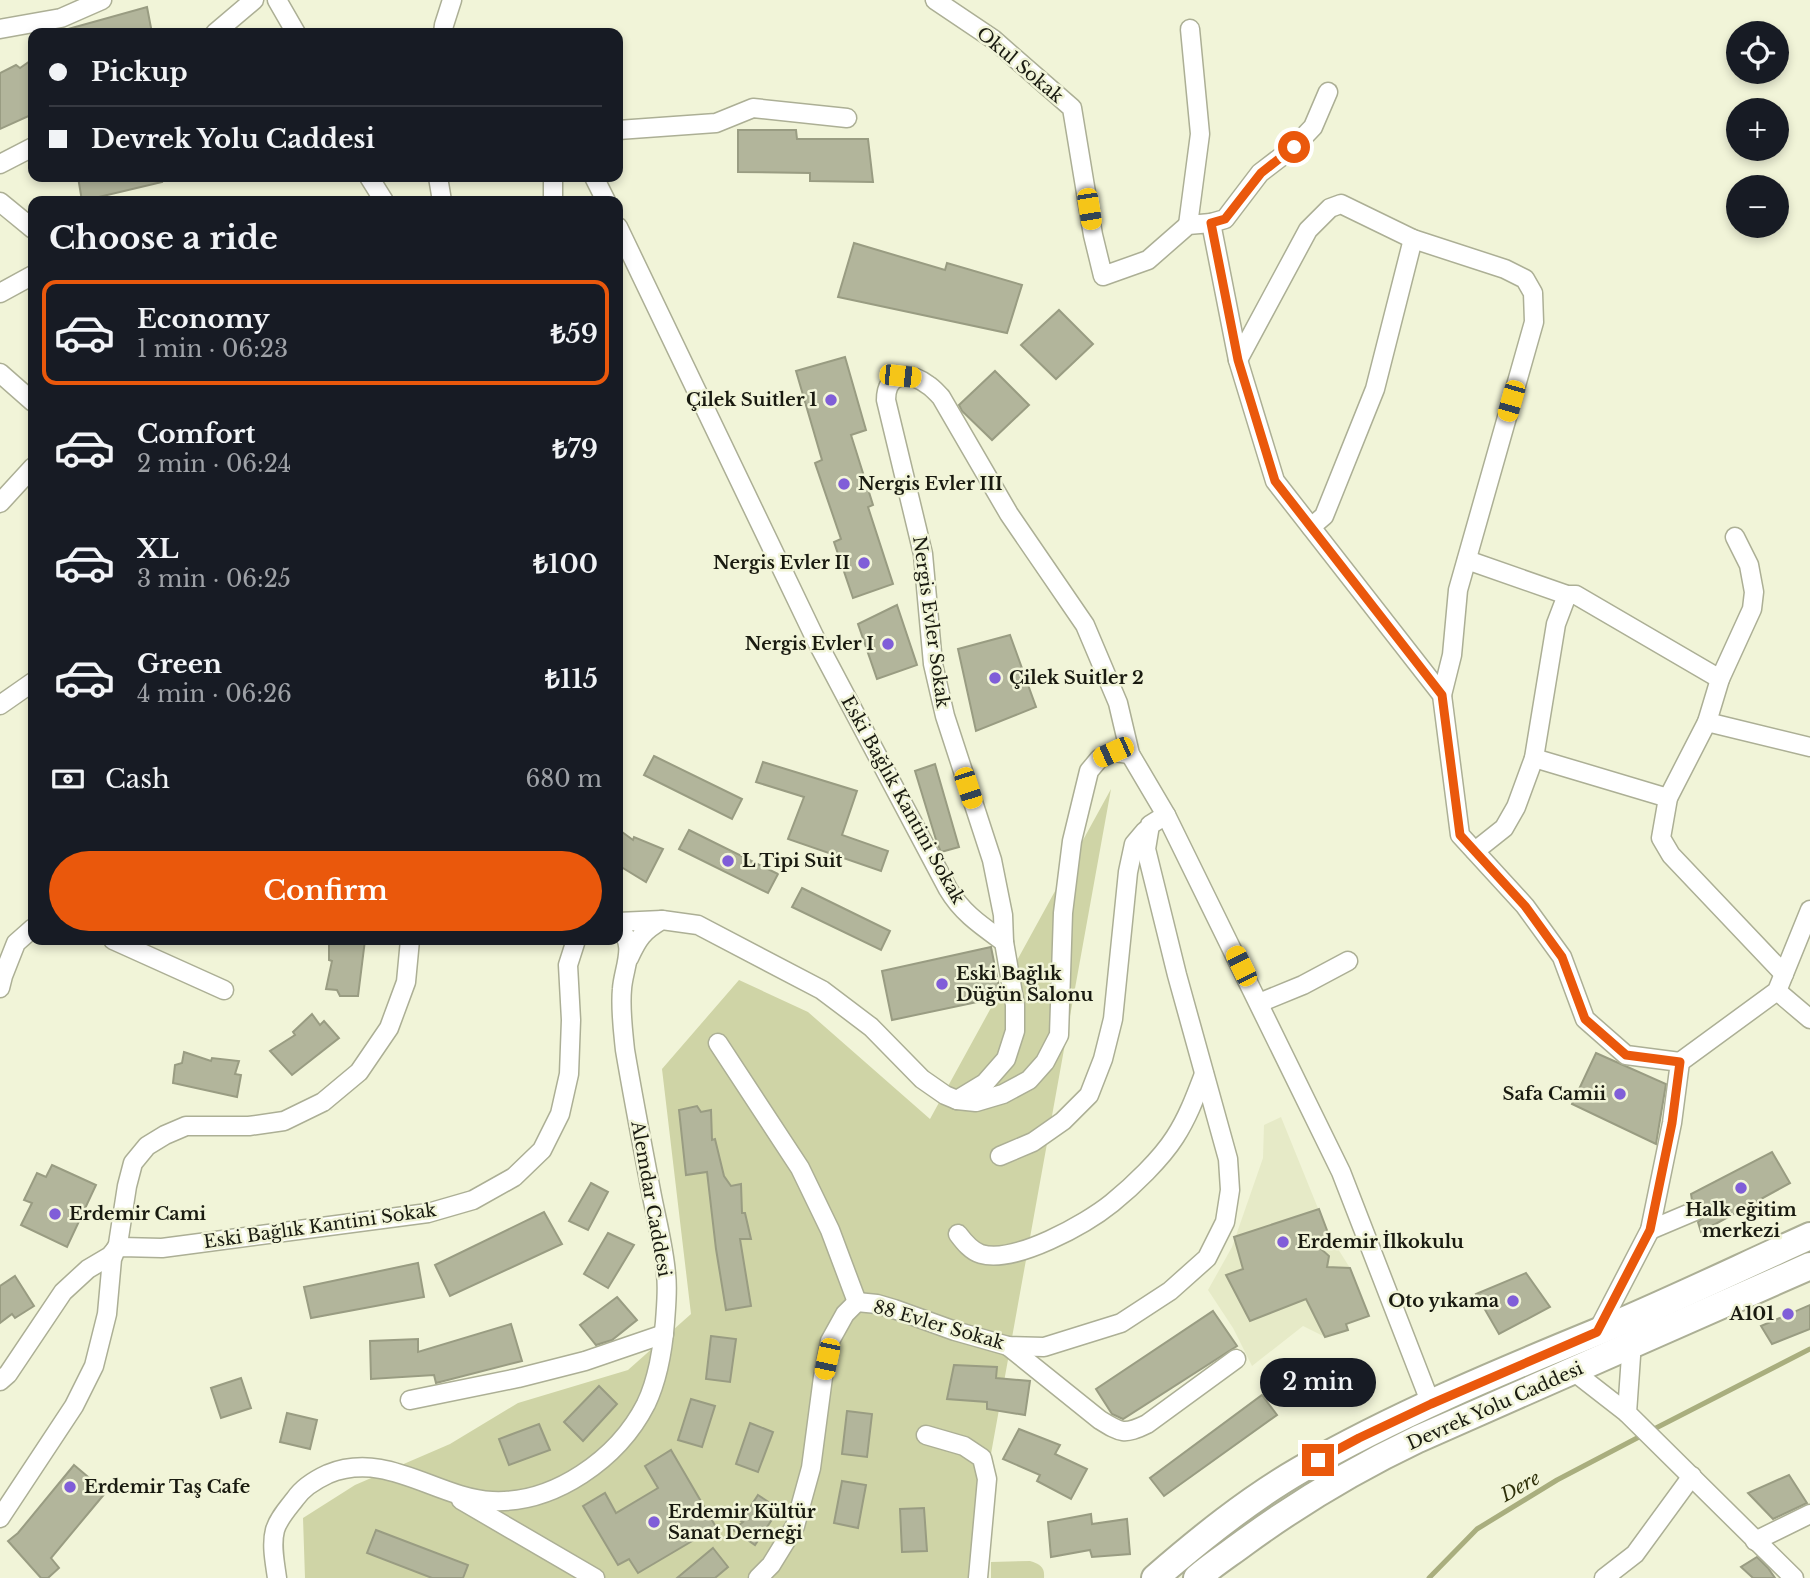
<!DOCTYPE html>
<meta charset="utf-8">
<style>
:root{--surface:#171b24;--page:#20242c;--text:#f1f3f6;--muted:#9ea1a6;--line:#363941;--accent:#ea580c}
body{margin:0;font-family:"Libre Baskerville",serif;background:var(--page);color:var(--text);height:100vh;display:flex;flex-direction:column;font-size:26px;white-space:nowrap}
*{box-sizing:border-box;margin:0}
p{font-size:23px;color:var(--muted)}
.icon{flex:none;width:38px;height:38px;fill:none;stroke:currentColor;stroke-width:2;stroke-linecap:round;stroke-linejoin:round}
.map{position:relative;flex:1;overflow:hidden}
.details{position:absolute;left:28px;top:196px;width:595px;height:749px;display:flex;flex-direction:column;background:var(--surface);border-radius:14px;box-shadow:0 4px 10px #0003}
.details>*{flex:none}
.banner{position:absolute;left:28px;top:28px;width:595px;height:154px;border-radius:14px;box-shadow:0 4px 10px #0003;display:grid;align-content:center;height:154px;padding:0 21px;background:var(--surface)}
.buttons{position:absolute;left:1726px;top:21px;display:grid;gap:14px}
.buttons a{display:grid;place-items:center;width:63px;height:63px;border-radius:50%;background:var(--surface);box-shadow:0 4px 10px #0003;font-size:35px}
.end{position:absolute;width:32px;height:32px;margin:-16px;border:9px solid #ea580c;background:#fff;box-shadow:0 0 0 4px #fff}
.from{border-radius:50%}
.bubble{position:absolute;height:49px;border-radius:24px;background:var(--surface);box-shadow:0 4px 10px #0003;font-size:23px;font-weight:600;line-height:49px;text-align:center}
.car{position:absolute;width:21px;height:42px;margin:-21px -10px;border-radius:9px;box-shadow:0 0 5px 2px #0007;background:linear-gradient(#f5c518 24%,#345 0 40%,#f5c518 0 76%,#345 0 86%,#f5c518 0)}
.banner b{display:flex;align-items:center;gap:24px;height:66px;font-size:26px}
.banner b+b{border-top:2px solid var(--line)}
.banner i{width:18px;height:18px;background:var(--text)}
ul{padding:0;list-style:none}
li{display:flex;align-items:center;gap:21px;height:105px;margin:0 14px 10px;padding:0 7px;border:4px solid transparent;border-radius:14px}
li div{flex:1}
li b{display:block;font-size:26px}
li em{font-style:normal;font-weight:600}
li.active{border-color:var(--accent)}
li>.icon{width:63px;height:63px;stroke-width:1.5}
h2{padding:0 21px;font-size:32px;line-height:84px}
.pay{display:flex;align-items:center;gap:18px;height:77px;padding:0 21px;font-size:26px}
.pay p{margin-inline-start:auto}
.cta{display:flex;gap:14px;margin-top:auto;padding:14px 21px}
.cta a{flex:1;height:80px;border-radius:42px;background:var(--accent);color:#fff;font-size:28px;font-weight:600;line-height:80px;text-align:center}
.map>svg:first-child{display:block}
</style>
<div class="map">
<svg width="1810" height="1578" viewBox="0 0 1810 1578">
<rect width="100%" height="100%" fill="#f1f4d8"/>
<path fill="#e6eac7" d="M 1281,1117 L 1328,1233 L 1350,1268 L 1346,1324 L 1348,1330 L 1325,1337 L 1303,1326 L 1252,1366 L 1233,1328 L 1208,1290 L 1232,1247 L 1263,1158 L 1264,1125 Z"/>
<g fill="#cfd4a6">
<path d="M 1111,789 L 970,1570 L 971,1578 L 305,1578 L 303,1518 L 355,1485 L 450,1444 L 518,1403 L 628,1370 L 691,1314 L 662,1069 L 739,980 L 808,1012 L 930,1119 Z"/>
<path d="M 1030,1561 C 1040,1564 1045,1567 1044,1578 L 991,1578 L 991,1562 Z"/>
</g>
<g fill="none" stroke-linecap="round" stroke-linejoin="round">
<g stroke="#a9ae7e" stroke-width="5">
<path d="M 1656,1428 L 1810,1349"/>
<path d="M 1429,1578 L 1477,1529 L 1557,1480 L 1639,1437"/>
</g>
</g>
<g fill="#b2b59b" stroke="#999c82" stroke-width="2">
<path d="M 147,7 L 152,33 L 68,33 L 68,29 Z"/>
<path d="M 33,59 L 33,114 L 0,129 L 0,73 L 16,65 L 20,68 Z"/>
<path d="M 738,130 L 796,130 L 797,139 L 868,139 L 873,182 L 810,181 L 810,173 L 738,172 Z"/>
<path d="M 78,177 L 161,177 L 162,182 L 82,201 Z"/>
<path d="M 854,243 L 945,270 L 947,263 L 1022,285 L 1007,333 L 838,297 Z"/>
<path d="M 1059,310 L 1093,344 L 1056,379 L 1021,345 Z"/>
<path d="M 845,357 L 866,430 L 851,435 L 873,505 L 868,507 L 893,584 L 853,598 L 834,542 L 841,539 L 815,463 L 822,460 L 796,371 Z"/>
<path d="M 995,371 L 1029,405 L 992,440 L 962,411 L 959,405 Z"/>
<path d="M 897,605 L 917,665 L 877,679 L 858,624 Z"/>
<path d="M 1010,635 L 1036,707 L 976,731 L 958,649 Z"/>
<path d="M 654,756 L 742,799 L 732,819 L 644,775 Z"/>
<path d="M 763,762 L 857,791 L 842,835 L 888,851 L 881,871 L 788,839 L 804,797 L 756,782 Z"/>
<path d="M 935,764 L 959,847 L 941,852 L 937,843 L 915,771 Z"/>
<path d="M 618,829 L 633,840 L 634,837 L 663,849 L 646,882 L 618,865 Z"/>
<path d="M 689,830 L 778,874 L 768,893 L 679,849 Z"/>
<path d="M 802,888 L 890,931 L 881,950 L 792,907 Z"/>
<path d="M 329,940 L 365,940 L 358,996 L 340,996 L 337,990 L 326,989 L 332,961 L 329,960 Z"/>
<path d="M 991,947 L 1001,997 L 892,1020 L 882,971 Z"/>
<path d="M 312,1014 L 320,1025 L 324,1021 L 339,1038 L 292,1075 L 270,1051 L 295,1035 L 293,1032 Z"/>
<path d="M 184,1052 L 211,1061 L 212,1058 L 239,1061 L 235,1074 L 241,1075 L 237,1097 L 173,1083 L 175,1065 L 182,1063 Z"/>
<path d="M 1596,1053 L 1666,1084 L 1656,1144 L 1572,1104 Z"/>
<path d="M 697,1106 L 701,1112 L 711,1110 L 712,1140 L 715,1139 L 724,1176 L 731,1186 L 741,1184 L 742,1213 L 745,1213 L 751,1239 L 740,1239 L 751,1306 L 726,1310 L 716,1249 L 707,1172 L 686,1175 L 679,1110 Z"/>
<path d="M 1772,1152 L 1790,1183 L 1701,1232 L 1698,1222 L 1704,1217 L 1706,1207 L 1701,1202 L 1692,1200 L 1691,1194 Z"/>
<path d="M 52,1165 L 96,1185 L 67,1247 L 21,1225 L 32,1203 L 24,1200 L 37,1173 L 46,1177 Z"/>
<path d="M 591,1183 L 608,1192 L 588,1230 L 569,1221 Z"/>
<path d="M 1319,1209 L 1328,1233 L 1320,1248 L 1329,1256 L 1327,1267 L 1350,1268 L 1369,1316 L 1346,1324 L 1348,1330 L 1325,1337 L 1306,1299 L 1250,1321 L 1226,1275 L 1243,1269 L 1234,1237 Z"/>
<path d="M 544,1212 L 562,1244 L 450,1296 L 435,1265 Z"/>
<path d="M 608,1233 L 634,1245 L 608,1288 L 584,1274 Z"/>
<path d="M 418,1263 L 424,1297 L 311,1318 L 304,1287 Z"/>
<path d="M 1526,1273 L 1550,1307 L 1499,1334 L 1476,1294 Z"/>
<path d="M 15,1276 L 34,1306 L 15,1318 L 12,1314 L 0,1323 L 0,1286 Z"/>
<path d="M 617,1297 L 637,1320 L 612,1340 L 596,1345 L 580,1325 Z"/>
<path d="M 1810,1305 L 1810,1329 L 1772,1344 L 1761,1326 Z"/>
<path d="M 1213,1311 L 1237,1346 L 1123,1419 L 1112,1414 L 1096,1389 Z"/>
<path d="M 511,1324 L 522,1361 L 436,1383 L 434,1375 L 371,1379 L 370,1341 L 418,1339 L 418,1352 Z"/>
<path d="M 711,1336 L 736,1339 L 730,1382 L 706,1379 Z"/>
<path d="M 954,1365 L 997,1367 L 996,1378 L 1030,1381 L 1025,1415 L 987,1409 L 987,1402 L 947,1399 Z"/>
<path d="M 241,1378 L 251,1408 L 221,1418 L 211,1388 Z"/>
<path d="M 599,1386 L 617,1404 L 583,1441 L 564,1422 Z"/>
<path d="M 1262,1395 L 1277,1415 L 1164,1496 L 1150,1478 Z"/>
<path d="M 691,1399 L 715,1406 L 702,1447 L 678,1440 Z"/>
<path d="M 847,1411 L 872,1414 L 867,1457 L 842,1454 Z"/>
<path d="M 287,1413 L 317,1420 L 310,1449 L 280,1442 Z"/>
<path d="M 750,1423 L 773,1432 L 758,1472 L 736,1464 Z"/>
<path d="M 539,1424 L 550,1450 L 509,1465 L 499,1439 Z"/>
<path d="M 1019,1429 L 1060,1445 L 1055,1454 L 1087,1469 L 1071,1499 L 1037,1481 L 1040,1475 L 1003,1459 Z"/>
<path d="M 671,1450 L 716,1527 L 638,1573 L 629,1559 L 618,1565 L 583,1506 L 605,1493 L 616,1513 L 658,1488 L 645,1466 Z"/>
<path d="M 74,1465 L 106,1492 L 51,1558 L 59,1568 L 48,1578 L 41,1578 L 8,1541 L 18,1533 Z"/>
<path d="M 1789,1475 L 1807,1503 L 1773,1519 L 1748,1493 Z"/>
<path d="M 842,1481 L 866,1485 L 858,1528 L 834,1523 Z"/>
<path d="M 758,1495 L 779,1509 L 755,1545 L 733,1530 L 743,1522 L 741,1521 Z"/>
<path d="M 924,1508 L 927,1551 L 902,1552 L 900,1509 Z"/>
<path d="M 1091,1514 L 1092,1524 L 1127,1519 L 1130,1554 L 1092,1557 L 1090,1550 L 1051,1557 L 1048,1522 Z"/>
<path d="M 376,1530 L 468,1565 L 463,1578 L 432,1578 L 367,1553 Z"/>
<path d="M 713,1548 L 728,1567 L 715,1578 L 677,1578 Z"/>
<path d="M 1757,1557 L 1768,1568 L 1775,1578 L 1753,1578 L 1741,1567 Z"/>
</g>
<g fill="none" stroke-linecap="round" stroke-linejoin="round">
<g stroke="#acaf95" stroke-width="21">
<g id="minor">
<path d="M 277,0 L 296,33"/>
<path d="M 935,0 L 993,39 L 1072,108 L 1093,235 L 1103,276 L 1148,260 L 1188,225 L 1211,223 L 1238,360 L 1275,481 L 1442,695 L 1460,835 L 1525,906 L 1562,957 L 1585,1019 L 1626,1055 L 1680,1062 L 1672,1123 L 1650,1230 L 1597,1332"/>
<path d="M 0,29 L 61,18 L 102,0"/>
<path d="M 215,33 L 254,0"/>
<path d="M 443,33 L 444,25 L 452,0"/>
<path d="M 618,130 L 716,123 L 753,108 L 847,118"/>
<path d="M 0,164 L 33,147"/>
<path d="M 369,177 L 384,201"/>
<path d="M 438,177 L 442,201"/>
<path d="M 594,177 L 606,201"/>
<path d="M 553,201 L 553,177"/>
<path d="M 0,202 L 33,229"/>
<path d="M 1211,223 L 1225,219 L 1260,173 L 1294,147 L 1313,127 L 1328,92"/>
<path d="M 1188,225 L 1200,134 L 1190,29"/>
<path d="M 618,227 L 816,640 L 948,889 C 962,913 982,926 1004,942"/>
<path d="M 0,293 L 33,275"/>
<path d="M 1238,360 L 1308,230 L 1330,208 L 1341,204 L 1413,239 L 1505,269 L 1525,279 L 1533,293 L 1534,322 L 1458,590 L 1452,655 L 1442,695"/>
<path d="M 0,373 L 33,402"/>
<path d="M 0,503 L 33,467"/>
<path d="M 1311,527 L 1324,516 L 1375,389 L 1413,239"/>
<path d="M 1735,537 L 1749,565 L 1754,592 L 1752,609 L 1720,679 L 1707,722 L 1668,798 L 1661,838 L 1671,855 L 1784,974"/>
<path d="M 1467,560 L 1567,595 L 1576,595 L 1720,679"/>
<path d="M 0,705 L 33,682"/>
<path d="M 1707,722 L 1810,747"/>
<path d="M 1534,758 L 1668,798"/>
<path d="M 1475,851 L 1504,828 L 1516,807 L 1534,758 L 1556,624 L 1567,595"/>
<path d="M 618,922 L 662,920"/>
<path d="M 113,940 L 224,990"/>
<path d="M 629,958 C 638,938 643,931 662,920 L 698,925 L 822,990 L 871,1027 L 922,1079 L 945,1095 L 957,1100 L 976,1102 L 1003,1094 L 1029,1080 L 1045,1062 L 1059,1035 L 1063,913 L 1072,841 L 1089,771 L 1099,759 L 1113,752 L 1130,754"/>
<path d="M 0,988 L 3,976 L 16,943 L 33,928"/>
<path d="M 1777,991 L 1810,1019"/>
<path d="M 1259,1003 L 1303,985 L 1348,961"/>
<path d="M 718,1043 L 800,1168 L 830,1230 L 857,1302"/>
<path d="M 1680,1062 L 1777,991 L 1810,910"/>
<path d="M 957,1100 L 985,1083 L 1006,1059 L 1015,1031 L 1015,1005 L 1004,942 L 1003,915 L 992,860 L 945,716 L 933,664 L 923,554 L 886,400 C 886,372 909,371 928,385 C 933,388 937,393 941,397 L 1009,514 L 1085,625 L 1118,703 L 1130,754 L 1166,815 L 1341,1172 L 1431,1404"/>
<path d="M 1000,1156 L 1033,1142 L 1063,1121 L 1089,1095 L 1103,1059 L 1113,1019 L 1128,872 L 1134,844 L 1145,831"/>
<path d="M 1650,1230 L 1695,1211"/>
<path d="M 958,1234 C 964,1242 971,1251 981,1254 C 1015,1264 1086,1224 1112,1203 C 1133,1186 1161,1159 1175,1137 C 1188,1117 1196,1095 1204,1074"/>
<path d="M 115,1250 L 121,1247 L 162,1248 L 428,1213 L 473,1200 L 514,1177 L 542,1150 L 560,1114 L 569,1074 L 571,1020 L 568,965 L 576,940"/>
<path d="M 1008,1346 L 1100,1420 C 1121,1433 1124,1435 1147,1424 L 1236,1359"/>
<path d="M 1629,1346 L 1631,1356 L 1627,1413 L 1794,1578"/>
<path d="M 1573,1371 L 1627,1413"/>
<path d="M 0,1381 L 8,1374 L 63,1292 L 88,1269 L 110,1256 L 115,1250"/>
<path d="M 410,1400 L 518,1378 L 585,1361 L 664,1334"/>
<path d="M 926,1435 L 964,1446 L 982,1458 L 987,1479 L 978,1578"/>
<path d="M 461,1500 L 595,1578"/>
<path d="M 0,1518 L 74,1406 L 94,1366 L 107,1314 L 112,1259 L 118,1244 L 127,1186 L 133,1163 L 147,1146 L 165,1135 L 186,1126 L 249,1126 L 284,1121 L 323,1102 L 359,1072 L 389,1028 L 406,982 L 410,940"/>
<path d="M 1755,1541 L 1810,1514"/>
<path d="M 277,1578 C 275,1563 271,1545 275,1530 C 278,1519 288,1508 295,1499 C 303,1487 315,1480 328,1474 C 387,1450 436,1498 492,1501 C 554,1504 618,1459 646,1404 C 657,1381 663,1348 665,1322 C 666,1307 668,1289 666,1274 C 664,1247 656,1218 651,1191 C 642,1144 633,1097 625,1050 C 623,1030 620,1009 622,989 C 623,969 638,943 618,928"/>
<path d="M 758,1578 L 771,1565 L 795,1526 L 811,1468 L 823,1377 L 830,1341 L 845,1314 L 857,1302 L 877,1304 L 894,1309 L 955,1331 L 1008,1346 L 1044,1347 L 1121,1323 L 1170,1291 L 1207,1258 L 1225,1222 L 1230,1190 L 1228,1159 L 1177,975 L 1146,849 L 1150,825 L 1166,815"/>
<path d="M 1604,1578 L 1635,1554 L 1692,1476"/>
</g>
</g>
<g stroke="#acaf95" stroke-width="30">
<g id="highway">
<path d="M 1155,1578 C 1200,1539 1248,1500 1300,1470 C 1394,1416 1497,1373 1597,1332 C 1669,1302 1739,1268 1810,1236"/>
<path d="M 1197,1578 C 1212,1565 1229,1554 1245,1542 C 1300,1502 1357,1468 1418,1439 L 1810,1266"/>
</g>
</g>
<use href="#minor" stroke="#fff" stroke-width="18"/>
<use href="#highway" stroke="#fff" stroke-width="26"/>
</g>
<g fill="none" stroke-linecap="round" stroke-linejoin="round">
<path stroke="#ea580c" stroke-width="9" d="M 1294,147 L 1261,173 L 1225,219 L 1211,223 L 1238,360 L 1275,481 L 1442,695 L 1460,835 L 1525,906 L 1562,957 L 1585,1019 L 1626,1055 L 1680,1062 L 1672,1123 L 1650,1230 L 1597,1332 L 1431,1404 L 1359,1438 L 1318,1460"/>
</g>
<g fill="#805ed8" stroke="#f1f4d8" stroke-width="2.5">
<circle cx="831" cy="400" r="7"/>
<circle cx="844" cy="484" r="7"/>
<circle cx="864" cy="563" r="7"/>
<circle cx="888" cy="644" r="7"/>
<circle cx="995" cy="678" r="7"/>
<circle cx="728" cy="861" r="7"/>
<circle cx="942" cy="984" r="7"/>
<circle cx="1620" cy="1094" r="7"/>
<circle cx="1741" cy="1188" r="7"/>
<circle cx="55" cy="1214" r="7"/>
<circle cx="1283" cy="1242" r="7"/>
<circle cx="1513" cy="1301" r="7"/>
<circle cx="1788" cy="1314" r="7"/>
<circle cx="70" cy="1487" r="7"/>
<circle cx="654" cy="1522" r="7"/>
</g>
<g text-anchor="middle" stroke-width="5" stroke-linejoin="round" paint-order="stroke">
<g font-size="18" fill="#191a10" stroke="#f1f4d8">
<text transform="translate(1020 65) rotate(40)" y="6">Okul Sokak</text>
<text transform="translate(931 622) rotate(82)" y="6">Nergis Evler Sokak</text>
<text transform="translate(903 800) rotate(61)" y="6">Eski Bağlık Kantini Sokak</text>
<text transform="translate(651 1199) rotate(80)" y="6">Alemdar Caddesi</text>
<text transform="translate(320 1226) rotate(-8)" y="6">Eski Bağlık Kantini Sokak</text>
<text transform="translate(939 1325) rotate(16)" y="6">88 Evler Sokak</text>
<text transform="translate(1495 1406) rotate(-24)" y="6">Devrek Yolu Caddesi</text>
</g>
<g font-size="18" font-weight="bold" fill="#191a10" stroke="#f1f4d8" text-anchor="start">
<text x="817" y="406" text-anchor="end">Çilek Suitler 1</text>
<text x="858" y="490">Nergis Evler III</text>
<text x="850" y="569" text-anchor="end">Nergis Evler II</text>
<text x="874" y="650" text-anchor="end">Nergis Evler I</text>
<text x="1009" y="684">Çilek Suitler 2</text>
<text x="742" y="867">L Tipi Suit</text>
<text x="956" y="980">Eski Bağlık<tspan x="956" dy="21">Düğün Salonu</tspan></text>
<text x="1606" y="1100" text-anchor="end">Safa Camii</text>
<text x="1741" y="1216" text-anchor="middle">Halk eğitim<tspan x="1741" dy="21">merkezi</tspan></text>
<text x="69" y="1220">Erdemir Cami</text>
<text x="1297" y="1248">Erdemir İlkokulu</text>
<text x="1499" y="1307" text-anchor="end">Oto yıkama</text>
<text x="1774" y="1320" text-anchor="end">A101</text>
<text x="84" y="1493">Erdemir Taş Cafe</text>
<text x="668" y="1518">Erdemir Kültür<tspan x="668" dy="21">Sanat Derneği</tspan></text>
</g>
<g font-size="19" font-style="italic" fill="#2e3009" stroke="#f1f4d8">
<text transform="translate(1520 1486) rotate(-29)" y="7">Dere</text>
</g>
</g>
</svg>
<div class="buttons">
<a><svg class="icon" aria-label="locate" viewBox="0 0 24 24"><circle cx="12" cy="12" r="6"/><path d="M12 2v4M12 18v4M2 12h4M18 12h4"/></svg></a>
<a>+</a>
<a>−</a>
</div>
<i class="end from" style="left:1294px;top:147px"></i>
<i class="end" style="left:1318px;top:1460px"></i>
<div class="bubble" style="left:1260px;top:1358px;width:116px">2 min</div>
<i class="car" style="left:1089px;top:209px;rotate:171deg"></i>
<i class="car" style="left:900px;top:376px;rotate:96deg"></i>
<i class="car" style="left:1511px;top:401px;rotate:196deg"></i>
<i class="car" style="left:1113px;top:752px;rotate:246deg"></i>
<i class="car" style="left:968px;top:788px;rotate:162deg"></i>
<i class="car" style="left:1241px;top:966px;rotate:334deg"></i>
<i class="car" style="left:827px;top:1359px;rotate:192deg"></i>
<div class="banner">
<b><i class="from"></i>Pickup</b>
<b><i></i>Devrek Yolu Caddesi</b>
</div>
<section class="details">
<h2>Choose a ride</h2>
<ul>
<li class="active"><svg class="icon" aria-label="car" viewBox="0 0 24 24"><path d="M5 17H2v-5l4-1 3-4h7l3 4 3 1v5h-3M9 17h6M6 11h13"/><circle cx="7" cy="17" r="2"/><circle cx="17" cy="17" r="2"/></svg><div><b>Economy</b><p>1 min · 06:23</p></div><em>₺59</em></li>
<li><svg class="icon" aria-label="car" viewBox="0 0 24 24"><path d="M5 17H2v-5l4-1 3-4h7l3 4 3 1v5h-3M9 17h6M6 11h13"/><circle cx="7" cy="17" r="2"/><circle cx="17" cy="17" r="2"/></svg><div><b>Comfort</b><p>2 min · 06:24</p></div><em>₺79</em></li>
<li><svg class="icon" aria-label="car" viewBox="0 0 24 24"><path d="M5 17H2v-5l4-1 3-4h7l3 4 3 1v5h-3M9 17h6M6 11h13"/><circle cx="7" cy="17" r="2"/><circle cx="17" cy="17" r="2"/></svg><div><b>XL</b><p>3 min · 06:25</p></div><em>₺100</em></li>
<li><svg class="icon" aria-label="car" viewBox="0 0 24 24"><path d="M5 17H2v-5l4-1 3-4h7l3 4 3 1v5h-3M9 17h6M6 11h13"/><circle cx="7" cy="17" r="2"/><circle cx="17" cy="17" r="2"/></svg><div><b>Green</b><p>4 min · 06:26</p></div><em>₺115</em></li>
</ul>
<div class="pay"><svg class="icon" aria-label="cash" viewBox="0 0 24 24"><path d="M3 7h18v10H3z"/><circle cx="12" cy="12" r="2"/></svg>Cash<p>680 m</p></div>
<div class="cta"><a>Confirm</a></div>
</section>
</div>
